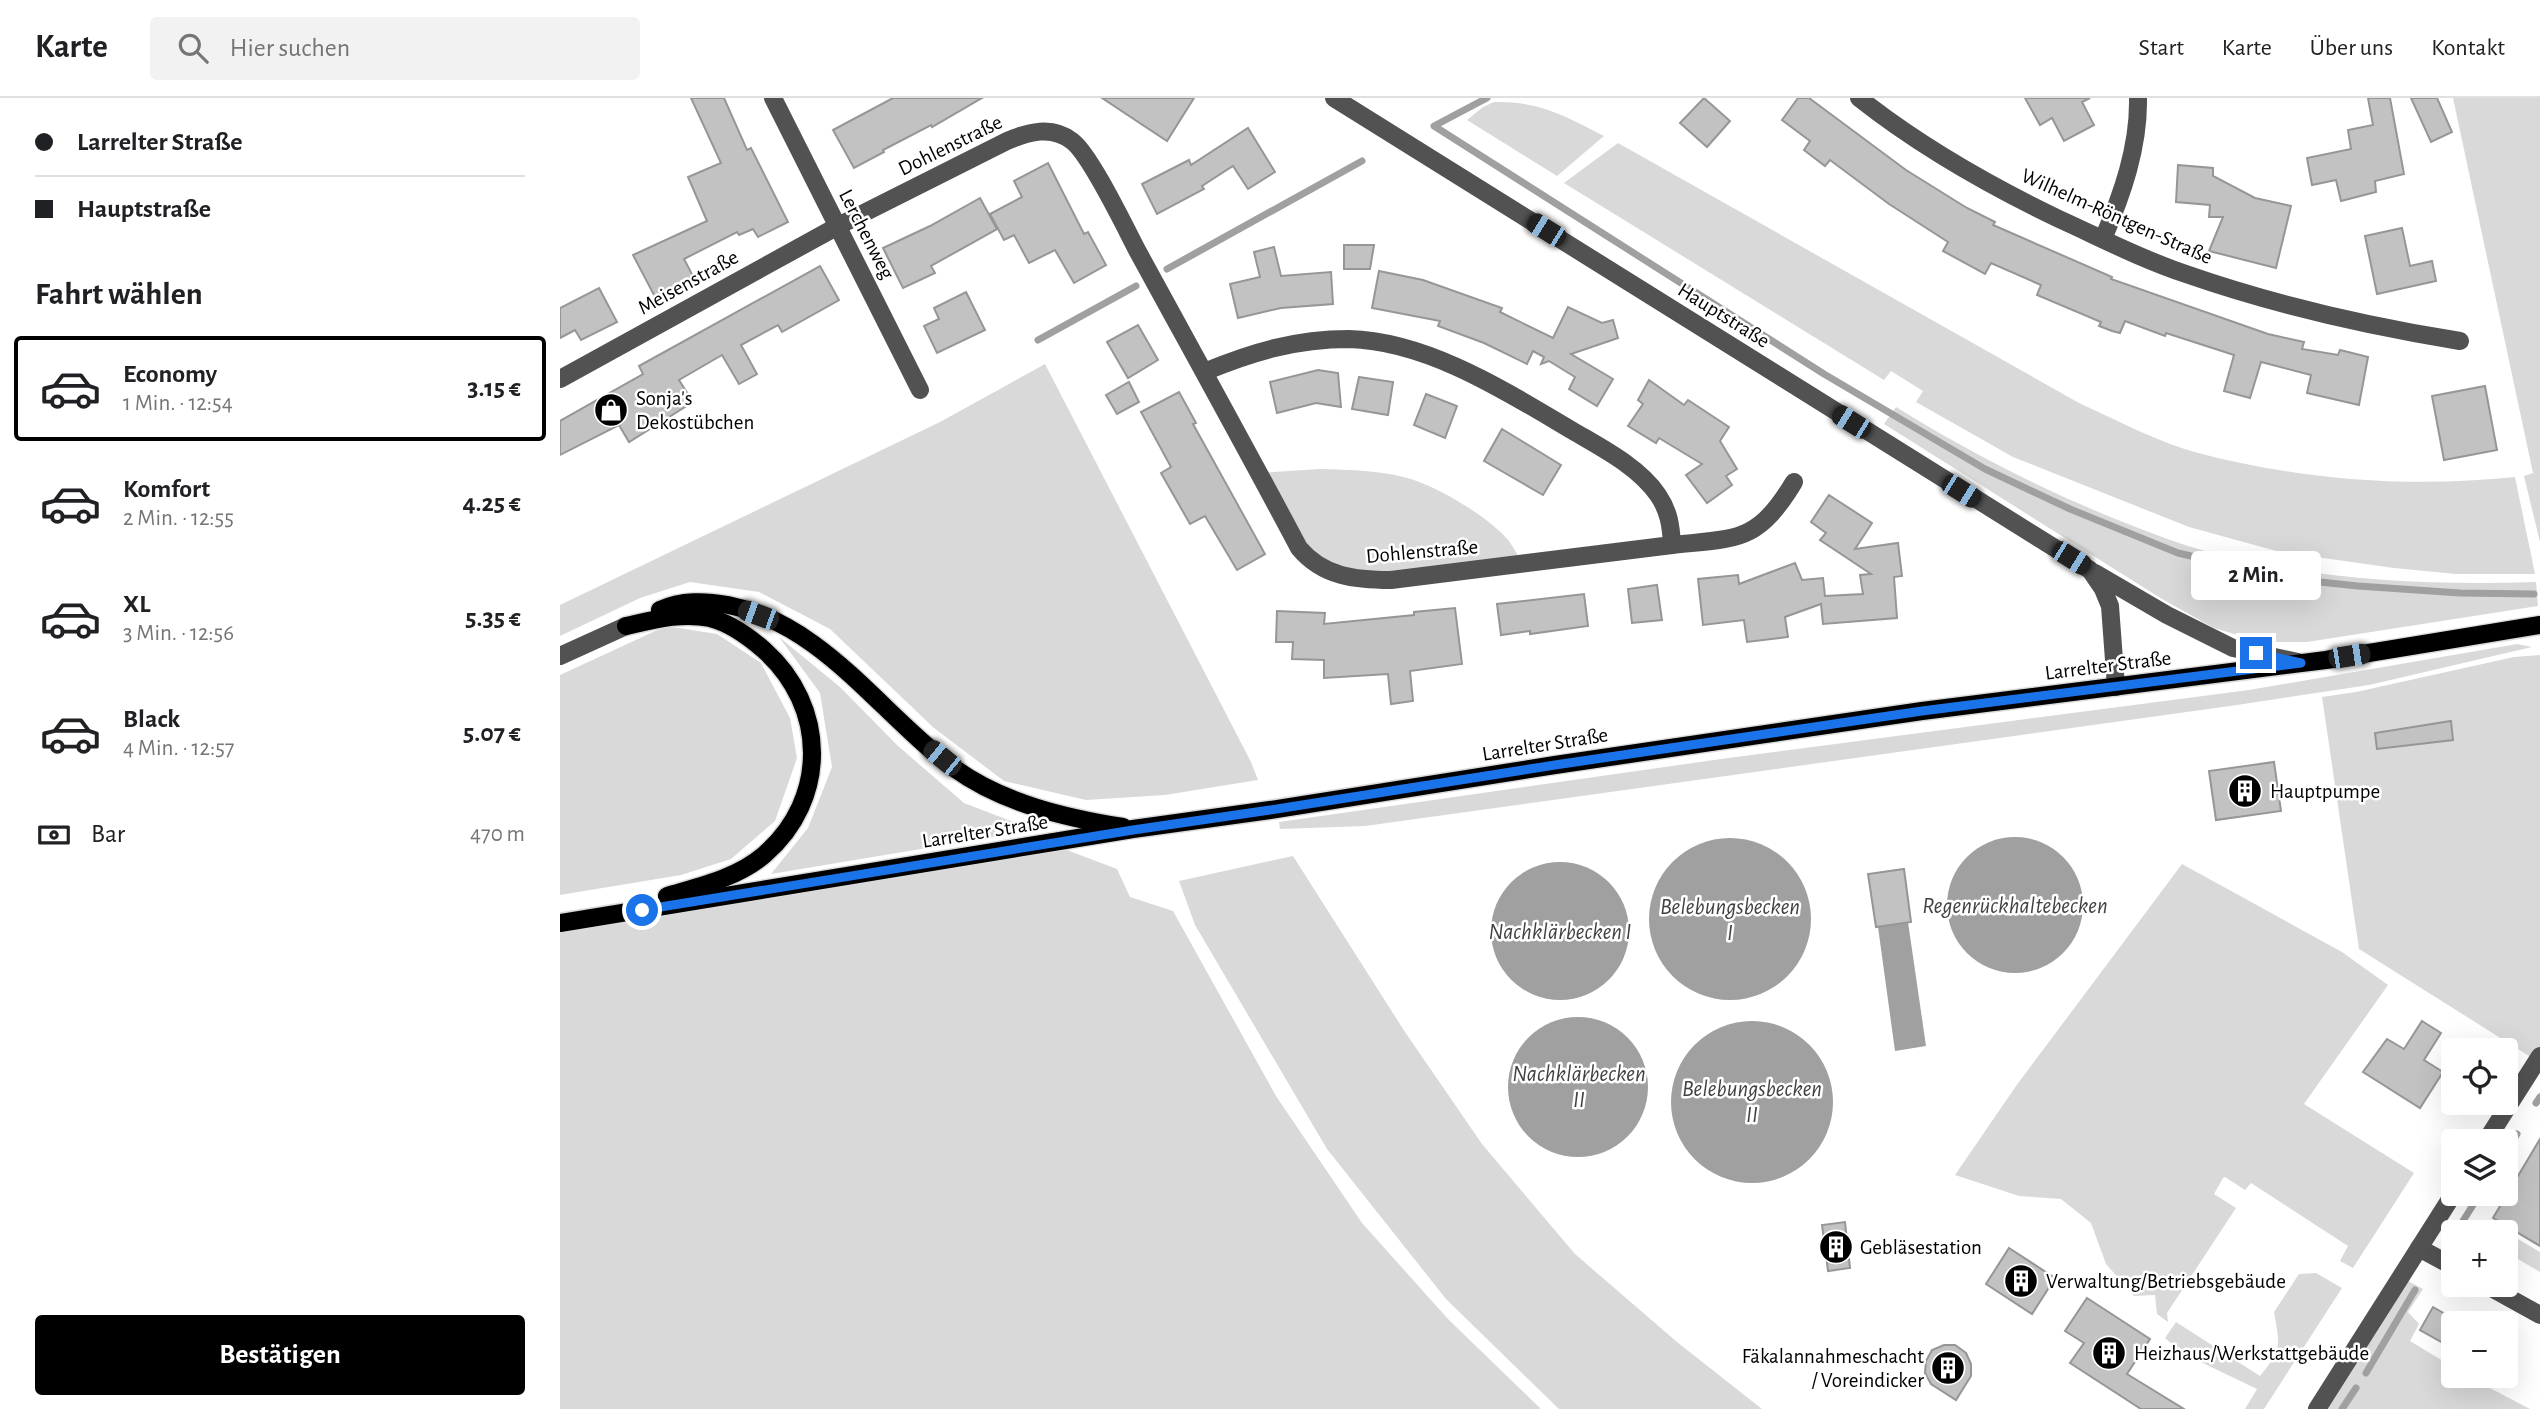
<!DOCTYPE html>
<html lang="de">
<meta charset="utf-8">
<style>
:root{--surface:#fff;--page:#f2f2f2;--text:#202124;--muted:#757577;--line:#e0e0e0;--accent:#000}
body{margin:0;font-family:"Alegreya Sans",sans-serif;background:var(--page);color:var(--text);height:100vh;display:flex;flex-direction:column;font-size:26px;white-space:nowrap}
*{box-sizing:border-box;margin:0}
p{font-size:23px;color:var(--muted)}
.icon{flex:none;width:38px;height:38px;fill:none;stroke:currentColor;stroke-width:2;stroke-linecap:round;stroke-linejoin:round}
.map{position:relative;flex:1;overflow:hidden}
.sheet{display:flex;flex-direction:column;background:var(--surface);width:560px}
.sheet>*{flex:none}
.hud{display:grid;align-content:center;height:154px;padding:0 35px;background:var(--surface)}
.controls{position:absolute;left:1881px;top:940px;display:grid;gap:14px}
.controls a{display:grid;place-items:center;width:77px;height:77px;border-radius:7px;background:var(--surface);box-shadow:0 7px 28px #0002;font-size:35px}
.end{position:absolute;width:32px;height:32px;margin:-16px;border:9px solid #1a73e8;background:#fff;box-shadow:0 0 0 4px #fff}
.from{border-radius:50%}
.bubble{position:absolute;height:49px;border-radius:7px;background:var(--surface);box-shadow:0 7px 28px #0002;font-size:23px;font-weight:600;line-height:49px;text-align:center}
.car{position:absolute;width:21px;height:42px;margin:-21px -10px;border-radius:9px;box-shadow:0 0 5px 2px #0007;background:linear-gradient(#222 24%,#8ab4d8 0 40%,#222 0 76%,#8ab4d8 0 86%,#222 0)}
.hud b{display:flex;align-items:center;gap:24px;height:66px;font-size:26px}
.hud b+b{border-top:2px solid var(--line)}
.hud i{width:18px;height:18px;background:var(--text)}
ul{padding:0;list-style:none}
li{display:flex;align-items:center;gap:21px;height:105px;margin:0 14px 10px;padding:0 21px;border:4px solid transparent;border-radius:7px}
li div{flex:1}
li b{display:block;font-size:26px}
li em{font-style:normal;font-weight:600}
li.on{border-color:var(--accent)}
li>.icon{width:63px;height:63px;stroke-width:1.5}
h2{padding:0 35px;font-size:32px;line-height:84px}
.pay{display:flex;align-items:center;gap:18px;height:77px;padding:0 35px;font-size:26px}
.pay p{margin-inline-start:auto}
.primary-button{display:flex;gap:14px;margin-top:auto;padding:14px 35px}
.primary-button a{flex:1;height:80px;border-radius:7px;background:var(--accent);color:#fff;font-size:28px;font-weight:600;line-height:80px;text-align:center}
header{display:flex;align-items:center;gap:42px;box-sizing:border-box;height:98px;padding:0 35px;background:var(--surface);border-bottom:2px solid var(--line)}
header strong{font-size:33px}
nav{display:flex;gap:38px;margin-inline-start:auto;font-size:24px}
.search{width:490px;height:63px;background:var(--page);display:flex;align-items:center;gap:18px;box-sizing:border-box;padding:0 24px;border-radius:7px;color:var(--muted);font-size:26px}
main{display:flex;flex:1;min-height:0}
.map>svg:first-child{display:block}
</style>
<header>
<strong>Karte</strong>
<div class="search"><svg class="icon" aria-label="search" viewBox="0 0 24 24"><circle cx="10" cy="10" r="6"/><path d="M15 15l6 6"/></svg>Hier suchen</div>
<nav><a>Start</a><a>Karte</a><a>Über uns</a><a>Kontakt</a></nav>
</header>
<main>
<section class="sheet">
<div class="hud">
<b><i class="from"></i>Larrelter Straße</b>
<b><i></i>Hauptstraße</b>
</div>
<h2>Fahrt wählen</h2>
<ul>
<li class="on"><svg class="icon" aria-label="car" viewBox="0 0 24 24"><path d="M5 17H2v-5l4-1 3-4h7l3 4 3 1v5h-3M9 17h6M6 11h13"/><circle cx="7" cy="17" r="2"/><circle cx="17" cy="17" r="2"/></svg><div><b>Economy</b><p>1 Min. · 12:54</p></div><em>3.15 €</em></li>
<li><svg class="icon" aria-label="car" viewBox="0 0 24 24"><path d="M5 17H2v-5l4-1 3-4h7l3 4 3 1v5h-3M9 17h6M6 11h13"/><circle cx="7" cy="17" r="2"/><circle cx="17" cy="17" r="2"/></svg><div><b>Komfort</b><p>2 Min. · 12:55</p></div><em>4.25 €</em></li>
<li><svg class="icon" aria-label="car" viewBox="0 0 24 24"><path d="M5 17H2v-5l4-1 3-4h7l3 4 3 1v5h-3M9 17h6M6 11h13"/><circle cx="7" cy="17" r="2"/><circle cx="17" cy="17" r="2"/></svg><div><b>XL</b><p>3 Min. · 12:56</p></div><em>5.35 €</em></li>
<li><svg class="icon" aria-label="car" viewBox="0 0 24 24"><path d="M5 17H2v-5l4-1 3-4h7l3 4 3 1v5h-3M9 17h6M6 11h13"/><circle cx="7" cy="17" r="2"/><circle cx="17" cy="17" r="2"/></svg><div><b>Black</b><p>4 Min. · 12:57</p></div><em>5.07 €</em></li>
</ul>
<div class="pay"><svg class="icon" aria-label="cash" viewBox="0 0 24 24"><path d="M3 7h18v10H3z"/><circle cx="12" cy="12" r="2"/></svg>Bar<p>470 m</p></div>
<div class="primary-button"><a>Bestätigen</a></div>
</section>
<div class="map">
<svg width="1980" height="1311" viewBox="0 0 1980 1311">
<rect width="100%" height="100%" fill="#fff"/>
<g fill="#d9d9d9">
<path d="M 1893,0 L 1980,0 L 1980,444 L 1964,378 L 1973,375 Z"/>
<path d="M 934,4 C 980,3 1005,18 1044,38 L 997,78 L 907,22 L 923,9 Z"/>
<path d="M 1058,45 L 1519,305 C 1559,323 1599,345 1642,356 C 1743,382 1851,390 1955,379 L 1975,476 L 1896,476 L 1834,470 L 1720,454 L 1629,429 L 1453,359 L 1356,304 L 1363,293 L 1331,273 L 1324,282 L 1004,85 Z"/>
<path d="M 485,266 L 691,664 L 698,682 L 605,697 L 526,702 L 444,683 L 374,630 L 270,531 L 199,494 L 130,484 L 80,500 L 0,538 L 0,507 L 380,324 Z"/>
<path d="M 1336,309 C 1410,355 1487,394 1568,426 C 1606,441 1645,455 1685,463 C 1780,483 1878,487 1976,484 L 1978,508 L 1747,544 L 1701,544 L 1654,530 L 1602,501 L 1324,326 Z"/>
<path d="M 759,371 C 791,372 824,372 854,382 C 883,392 930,420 949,443 C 954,450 958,458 963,466 L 831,482 L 763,471 L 700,375 Z"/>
<path d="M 106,528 L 157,536 L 201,565 L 230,620 L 237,660 L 215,723 L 171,761 L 121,777 L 0,797 L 0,577 Z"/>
<path d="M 219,539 L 280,589 L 338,648 L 404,705 L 474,732 L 211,776 L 248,730 L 272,669 L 260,595 Z"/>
<path d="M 1957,546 L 1972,549 L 1809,587 L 1677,607 L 805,728 L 720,731 L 719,724 L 1161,661 L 1689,592 Z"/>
<path d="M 1980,557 L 1980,958 L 1977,963 L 1799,851 L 1762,599 L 1796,594 L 1954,559 Z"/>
<path d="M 491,746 L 557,771 L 570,799 L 613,813 L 716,998 L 802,1125 L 888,1221 L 981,1311 L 0,1311 L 0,825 Z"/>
<path d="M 733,758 L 845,934 L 922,1046 L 1015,1156 L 1117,1244 L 1202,1311 L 999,1311 L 886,1201 L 767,1051 L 635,827 L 619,783 Z"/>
<path d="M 1622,766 L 1782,854 L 1828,887 L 1744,1006 L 1854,1075 L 1793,1170 L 1780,1163 L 1788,1148 L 1691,1085 L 1685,1092 L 1665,1079 L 1663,1080 L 1654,1096 L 1676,1110 L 1607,1215 L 1608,1224 L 1597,1216 L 1595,1197 L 1574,1198 L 1546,1166 L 1531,1125 L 1501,1101 L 1459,1098 L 1395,1077 L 1456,988 Z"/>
<path d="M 1946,1134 L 1980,1154 L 1980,1174 L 1946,1154 Z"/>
<path d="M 1756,1175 L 1782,1190 L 1704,1311 L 1685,1311 L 1697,1291 L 1622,1255 L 1605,1240 L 1616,1224 L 1700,1278 C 1722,1251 1720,1248 1714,1214 L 1739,1176 Z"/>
<path d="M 1848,1183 L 1863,1191 L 1848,1214 L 1859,1226 L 1850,1243 L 1893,1269 L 1894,1278 L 1907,1278 L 1970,1311 L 1765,1311 Z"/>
</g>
<g fill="#a0a0a0">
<circle cx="1455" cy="807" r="68"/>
<circle cx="1170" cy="821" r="81"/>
<circle cx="1000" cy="833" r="69"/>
<path d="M 1348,824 L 1366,948 L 1335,953 L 1318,829 Z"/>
<circle cx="1018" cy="989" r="70"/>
<circle cx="1192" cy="1004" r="81"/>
</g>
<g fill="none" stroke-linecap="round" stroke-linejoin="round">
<g stroke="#a0a0a0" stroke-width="7">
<path d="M 927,0 L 874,28 L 1264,276 L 1425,371 L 1510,411 L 1618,455 L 1731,481 L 1798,488 L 1900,495 L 1974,496"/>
<path d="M 607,171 L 802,63"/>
<path d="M 478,242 L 576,188"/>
<path d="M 1976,1005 L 1980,999"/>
<path d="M 1946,1054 L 1957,1036"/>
<path d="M 1901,1126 L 1920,1096"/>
<path d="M 1806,1275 L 1855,1192"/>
<path d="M 1782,1311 L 1796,1290"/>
</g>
</g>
<g fill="#c2c2c2" stroke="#969696" stroke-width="2">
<path d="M 131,0 L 164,0 L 187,52 L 191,50 L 228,124 L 198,139 L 193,131 L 179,137 L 177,134 L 124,161 L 133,178 L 95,199 L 73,157 L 147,123 L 128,79 L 161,65 Z"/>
<path d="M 333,0 L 422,0 L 372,29 L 371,27 L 323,52 L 324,54 L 294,70 L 273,32 Z"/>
<path d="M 542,0 L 634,0 L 607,43 Z"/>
<path d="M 1144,0 L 1170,23 L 1147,49 L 1120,25 Z"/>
<path d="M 1238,0 L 1249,0 L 1346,72 L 1407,110 L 1435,124 L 1433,127 L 1552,179 L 1551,181 L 1708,236 L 1744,244 L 1742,251 L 1778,257 L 1780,252 L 1808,259 L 1799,307 L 1747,295 L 1751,277 L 1701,264 L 1690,300 L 1664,293 L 1674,257 L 1606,235 L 1605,238 L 1565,223 L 1560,235 L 1552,233 L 1539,228 L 1541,224 L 1477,197 L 1481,187 L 1431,165 L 1425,176 L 1383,153 L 1388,144 L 1329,106 L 1270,62 L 1265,68 L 1244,52 L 1250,43 L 1222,22 Z"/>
<path d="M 1465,0 L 1530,0 L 1522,4 L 1534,27 L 1504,43 L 1492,20 L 1480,27 Z"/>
<path d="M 1808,0 L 1830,0 L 1844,76 L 1815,83 L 1816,94 L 1781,103 L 1776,82 L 1752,87 L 1747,60 L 1791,51 L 1788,32 L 1813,27 Z"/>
<path d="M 1851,0 L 1877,0 L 1892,34 L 1871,44 Z"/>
<path d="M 688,30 L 715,74 L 688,91 L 673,68 L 642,88 L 644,91 L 597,116 L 582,86 L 629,62 L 631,67 Z"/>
<path d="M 488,65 L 524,136 L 528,134 L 546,167 L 514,185 L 495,152 L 469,165 L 454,137 L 444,142 L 430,116 L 462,99 L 454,83 Z"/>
<path d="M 1618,67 L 1653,70 L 1653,78 L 1695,100 L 1731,108 L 1716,170 L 1649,153 L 1663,119 L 1649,119 L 1650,107 L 1616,104 Z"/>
<path d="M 420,100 L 437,131 L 371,168 L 375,175 L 343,190 L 323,150 L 370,128 Z"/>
<path d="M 1842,130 L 1850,168 L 1872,163 L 1876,183 L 1817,196 L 1805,138 Z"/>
<path d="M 784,147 L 814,147 L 810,171 L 784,171 Z"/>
<path d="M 714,149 L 721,178 L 771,174 L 773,206 L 721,210 L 678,220 L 670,186 L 700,179 L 694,154 Z"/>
<path d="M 260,168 L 279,202 L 222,234 L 218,227 L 181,247 L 197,276 L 179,286 L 162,257 L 119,282 L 133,304 L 69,344 L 59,327 L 0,357 L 0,323 L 83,276 L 79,268 Z"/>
<path d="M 819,173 L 863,182 L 942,210 L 940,214 L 993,240 L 1008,209 L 1042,225 L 1053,222 L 1058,240 L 1011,256 L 1053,281 L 1037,308 L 1009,291 L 1015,279 L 989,263 L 981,266 L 984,259 L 973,253 L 967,266 L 924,245 L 878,228 L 880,223 L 812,210 Z"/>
<path d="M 39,190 L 57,224 L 21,242 L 15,232 L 0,240 L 0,210 Z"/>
<path d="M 406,194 L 425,232 L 377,255 L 364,228 L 379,221 L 374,210 Z"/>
<path d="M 578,227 L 598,262 L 568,280 L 547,244 Z"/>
<path d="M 758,272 L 778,275 L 781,309 L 756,305 L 717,315 L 710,284 Z"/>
<path d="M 799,279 L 833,284 L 828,317 L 792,311 Z"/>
<path d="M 1089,282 L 1124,307 L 1128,302 L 1169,329 L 1160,343 L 1177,371 L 1166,378 L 1172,387 L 1147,405 L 1126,377 L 1142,366 L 1099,340 L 1096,345 L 1068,328 L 1083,306 L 1078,302 Z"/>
<path d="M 569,284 L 579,304 L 557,316 L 546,297 Z"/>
<path d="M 1925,288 L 1937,352 L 1884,362 L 1872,298 Z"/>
<path d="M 619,294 L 636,325 L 633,326 L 705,456 L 677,472 L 645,418 L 630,426 L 601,375 L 611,369 L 581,314 Z"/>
<path d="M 866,296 L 897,308 L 885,340 L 854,327 Z"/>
<path d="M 942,331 L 1001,367 L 983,397 L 924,363 Z"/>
<path d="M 1269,397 L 1312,425 L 1295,451 L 1338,445 L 1342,478 L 1334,479 L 1337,520 L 1263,526 L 1261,506 L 1225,519 L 1228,539 L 1187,544 L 1184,522 L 1143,527 L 1138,481 L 1178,477 L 1179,486 L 1235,465 L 1242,482 L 1263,480 L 1265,498 L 1303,496 L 1300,477 L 1311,476 L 1260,442 L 1266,435 L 1251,424 Z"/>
<path d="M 1097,487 L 1102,522 L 1072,525 L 1068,491 Z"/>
<path d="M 1024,496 L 1028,528 L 970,536 L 970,533 L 941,537 L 937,506 Z"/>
<path d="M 895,510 L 902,566 L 850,573 L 853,603 L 831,606 L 828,576 L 764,580 L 764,562 L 732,561 L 733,544 L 716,544 L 717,513 L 765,515 L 764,526 L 854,517 L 854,514 Z"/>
<path d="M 1891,623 L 1893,642 L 1817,651 L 1815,635 Z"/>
<path d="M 1714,664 L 1721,713 L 1656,722 L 1649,673 Z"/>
<path d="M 1344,771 L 1351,824 L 1316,829 L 1308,776 Z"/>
<path d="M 1862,923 L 1881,935 L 1864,962 L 1883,974 L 1860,1010 L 1803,974 L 1827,941 L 1844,951 Z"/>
<path d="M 1980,1041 L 1980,1148 L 1933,1120 Z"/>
<path d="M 1285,1124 L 1290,1170 L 1268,1173 L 1262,1127 Z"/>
<path d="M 1449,1150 L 1495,1180 L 1472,1216 L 1426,1186 Z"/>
<path d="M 1527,1200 L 1590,1241 L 1567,1276 L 1624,1311 L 1581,1311 L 1510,1265 L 1524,1245 L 1505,1233 Z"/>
<path d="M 1873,1209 L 1894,1221 L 1894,1251 L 1860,1232 Z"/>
<path d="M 1384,1247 L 1395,1247 L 1406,1255 L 1411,1266 L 1411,1278 L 1396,1302 L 1371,1286 L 1365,1275 L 1366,1263 L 1372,1252 Z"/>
</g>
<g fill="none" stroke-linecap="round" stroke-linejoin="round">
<g stroke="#dbdbdb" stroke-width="21">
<g id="major">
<path d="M 100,512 C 122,502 145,503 168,507 C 264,526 320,616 394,670 C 442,705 506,720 563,729"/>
<path d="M 66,528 C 93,522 121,514 150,520 C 170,525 188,538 204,552 C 267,608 269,701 204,757 C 177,780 140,788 107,798"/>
<path d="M 0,825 L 573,731 L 710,712 L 995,667 L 1362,613 L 1766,562 L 1980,527"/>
</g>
</g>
<g stroke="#525252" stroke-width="18">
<path d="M 213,0 L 360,292"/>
<path d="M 774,0 L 1530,472 L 1543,491 L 1550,508 L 1556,589"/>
<path d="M 1299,0 C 1361,49 1428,87 1499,121 C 1541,140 1583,162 1626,176 C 1715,207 1807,228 1900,243"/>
<path d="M 1543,141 C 1562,97 1579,49 1578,0"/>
<path d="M 0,281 L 278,128 L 447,43 C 468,34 492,27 512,43 C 530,56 565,129 577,152 C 631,251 686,350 739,450 C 763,479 796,482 831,482 L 1112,447 C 1111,428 1109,413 1098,397 C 1079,369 1042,350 1013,333 C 947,294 868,243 789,241 C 736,241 692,254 644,274"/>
<path d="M 1112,447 C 1178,440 1197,445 1234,384"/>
<path d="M 1535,475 L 1607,517 L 1673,550 L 1738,564"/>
<path d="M 0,558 L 66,528"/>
<path d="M 1926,1043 L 1980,958"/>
<path d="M 1859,1150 L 1894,1169"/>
<path d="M 1924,1186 L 1980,1217"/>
<path d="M 1757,1311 L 1894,1095"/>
</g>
<use href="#major" stroke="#000" stroke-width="18"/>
</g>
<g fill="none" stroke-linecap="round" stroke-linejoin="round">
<path stroke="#1a73e8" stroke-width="9" d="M 82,812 L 573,732 L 710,712 L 995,667 L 1362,613 L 1741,565 L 1696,555"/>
</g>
<defs>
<g id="shop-disc" transform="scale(1.75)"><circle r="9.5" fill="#000" stroke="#fff"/><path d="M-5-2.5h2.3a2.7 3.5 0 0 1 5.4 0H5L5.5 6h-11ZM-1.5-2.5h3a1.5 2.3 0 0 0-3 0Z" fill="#fff"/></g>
<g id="building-disc" transform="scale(1.75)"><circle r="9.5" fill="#000" stroke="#fff"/><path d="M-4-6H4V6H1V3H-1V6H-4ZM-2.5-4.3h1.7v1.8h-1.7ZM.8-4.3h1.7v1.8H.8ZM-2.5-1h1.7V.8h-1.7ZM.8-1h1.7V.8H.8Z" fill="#fff"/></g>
</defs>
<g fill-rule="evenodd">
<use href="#shop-disc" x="51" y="312"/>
<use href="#building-disc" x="1685" y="693"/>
<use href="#building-disc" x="1276" y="1149"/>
<use href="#building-disc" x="1461" y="1183"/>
<use href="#building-disc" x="1549" y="1255"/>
<use href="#building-disc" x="1388" y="1270"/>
</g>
<g text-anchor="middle" stroke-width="5" stroke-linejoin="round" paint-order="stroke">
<g font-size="21" fill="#000" stroke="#fff">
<text transform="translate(390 47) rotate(-26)" y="7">Dohlenstraße</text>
<text transform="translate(1557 118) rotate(24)" y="7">Wilhelm-Röntgen-Straße</text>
<text transform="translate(307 136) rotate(63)" y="7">Lerchenweg</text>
<text transform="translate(128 184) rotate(-29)" y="7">Meisenstraße</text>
<text transform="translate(1164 217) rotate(32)" y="7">Hauptstraße</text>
<text transform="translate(862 453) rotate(-5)" y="7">Dohlenstraße</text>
<text transform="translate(1548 567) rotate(-7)" y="7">Larrelter Straße</text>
<text transform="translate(985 646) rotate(-9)" y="7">Larrelter Straße</text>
<text transform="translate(425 733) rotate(-9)" y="7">Larrelter Straße</text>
</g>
<g font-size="21" fill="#000" stroke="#fff" text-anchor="start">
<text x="76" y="307">Sonja's<tspan x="76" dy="24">Dekostübchen</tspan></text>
<text x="1710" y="700">Hauptpumpe</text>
<text x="1300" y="1156">Gebläsestation</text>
<text x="1486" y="1190">Verwaltung/Betriebsgebäude</text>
<text x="1574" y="1262">Heizhaus/Werkstattgebäude</text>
<text x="1364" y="1265" text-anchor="end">Fäkalannahmeschacht<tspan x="1364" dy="24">/ Voreindicker</tspan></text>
</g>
<g font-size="23" font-style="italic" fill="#414141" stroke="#fff">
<text x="1455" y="815">Regenrückhaltebecken</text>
<text x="1170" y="816">Belebungsbecken<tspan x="1170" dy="26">I</tspan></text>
<text x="1000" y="841">Nachklärbecken I</text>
<text x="1019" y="983">Nachklärbecken<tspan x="1019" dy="26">II</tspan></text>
<text x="1192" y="998">Belebungsbecken<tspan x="1192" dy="26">II</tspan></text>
</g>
</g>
</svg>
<div class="controls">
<a><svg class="icon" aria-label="locate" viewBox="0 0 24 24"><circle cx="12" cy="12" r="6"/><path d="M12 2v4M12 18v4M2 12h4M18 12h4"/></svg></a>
<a><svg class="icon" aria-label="layers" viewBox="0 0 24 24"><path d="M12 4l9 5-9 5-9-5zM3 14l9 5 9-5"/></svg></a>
<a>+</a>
<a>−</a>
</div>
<i class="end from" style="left:82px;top:812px"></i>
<i class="end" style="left:1696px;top:555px"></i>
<div class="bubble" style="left:1631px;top:453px;width:130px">2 Min.</div>
<i class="car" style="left:986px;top:132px;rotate:302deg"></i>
<i class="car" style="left:1291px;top:324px;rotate:302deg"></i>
<i class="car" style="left:1401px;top:393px;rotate:122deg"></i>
<i class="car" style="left:1511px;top:460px;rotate:122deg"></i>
<i class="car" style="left:198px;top:517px;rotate:290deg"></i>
<i class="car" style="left:1789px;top:558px;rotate:81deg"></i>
<i class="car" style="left:382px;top:660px;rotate:309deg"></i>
</div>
</main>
